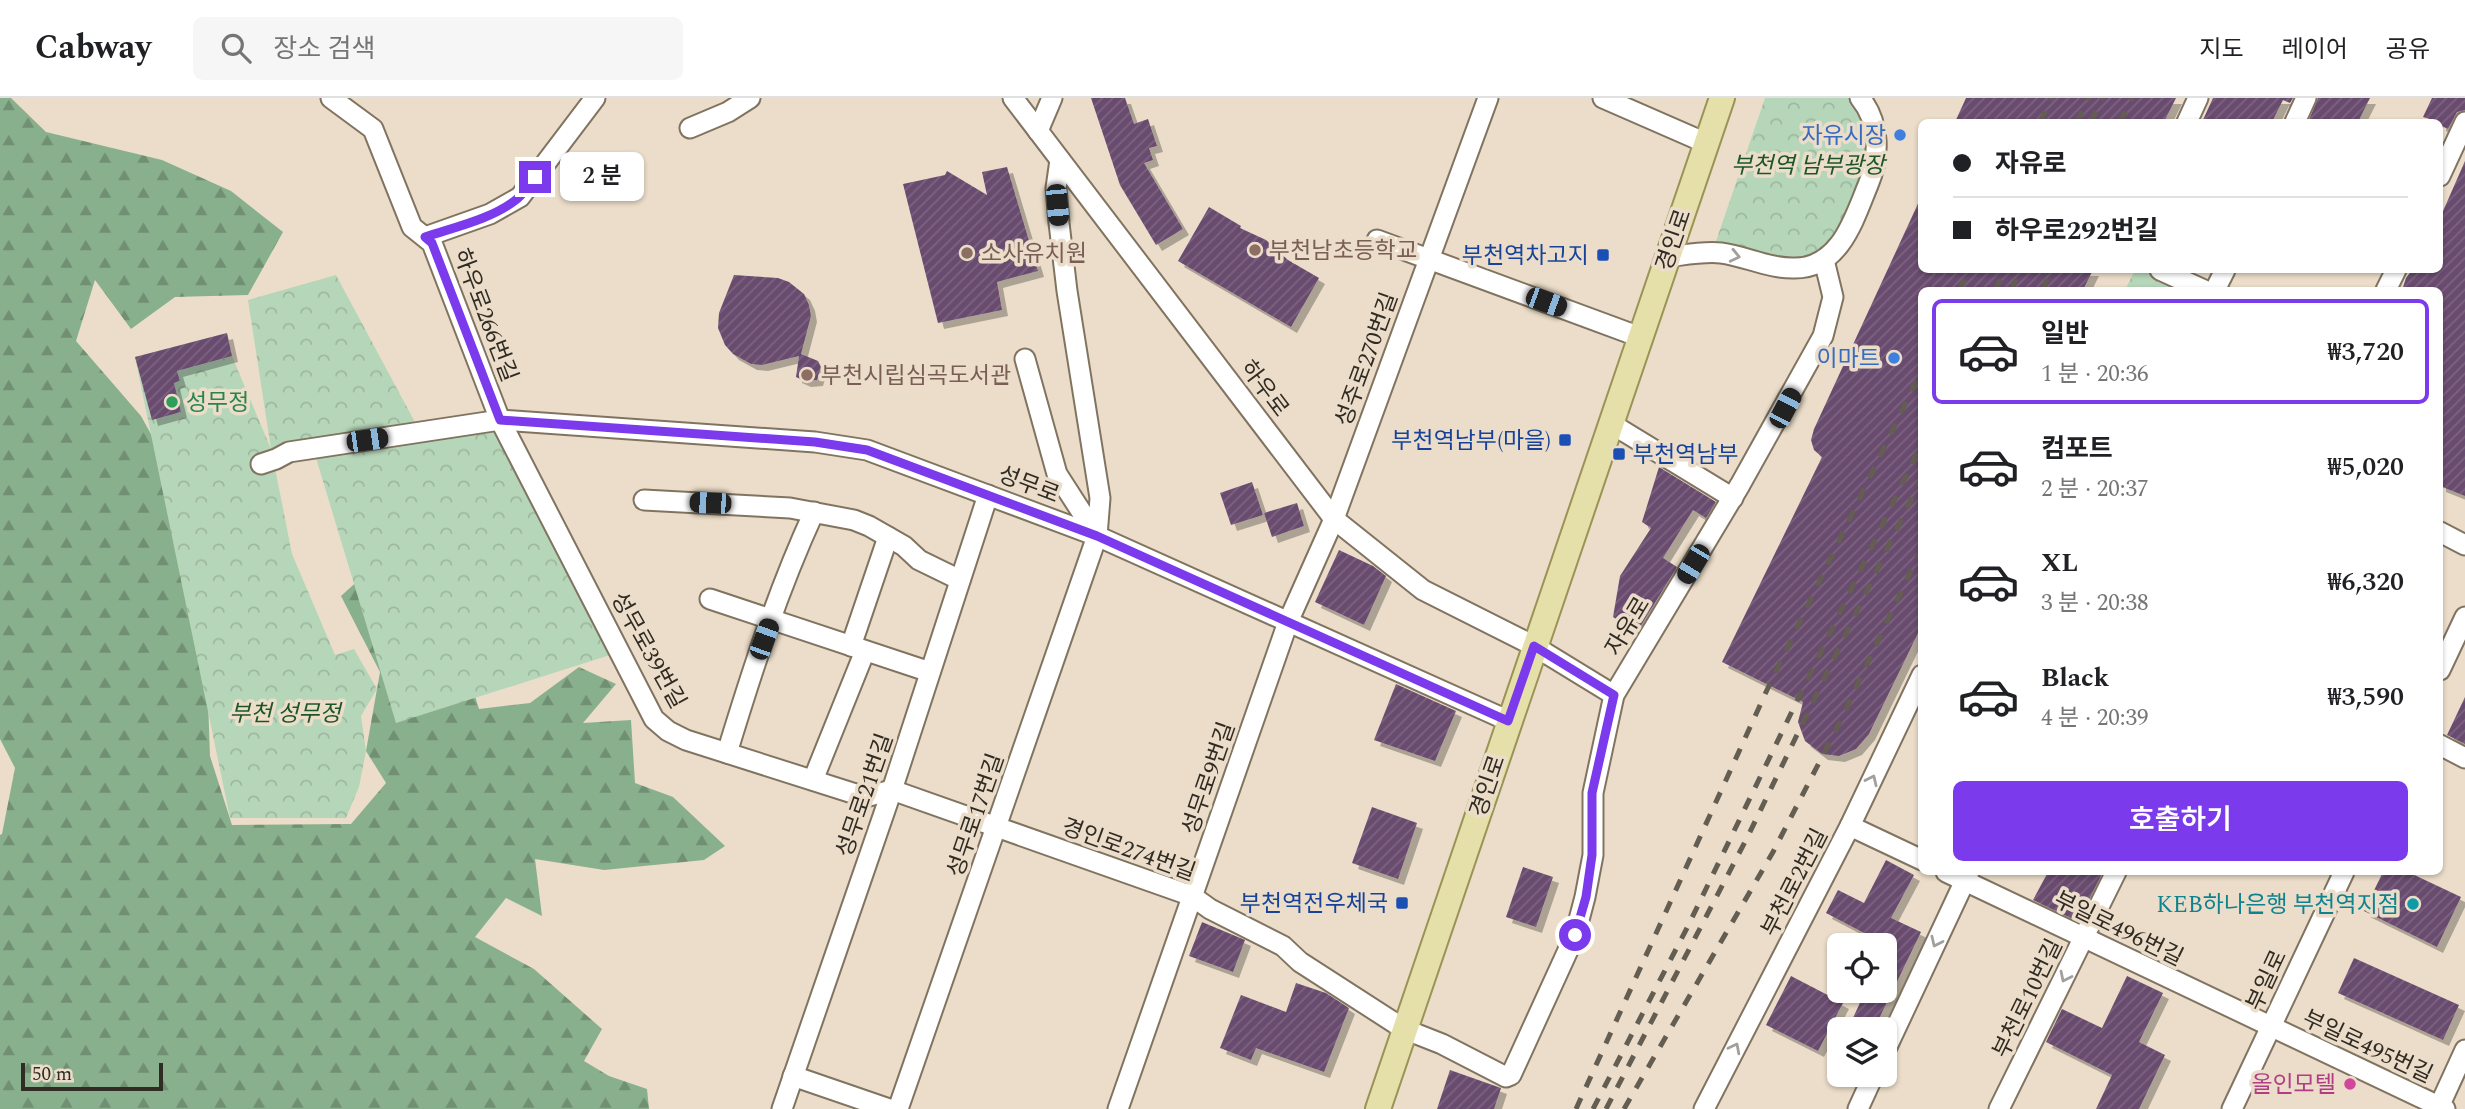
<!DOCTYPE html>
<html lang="ko">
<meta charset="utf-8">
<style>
:root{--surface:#fff;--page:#f6f6f6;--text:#202124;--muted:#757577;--line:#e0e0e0;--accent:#7c3aed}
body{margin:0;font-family:Spectral,"Noto Sans KR",serif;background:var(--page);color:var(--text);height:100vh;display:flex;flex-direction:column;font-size:26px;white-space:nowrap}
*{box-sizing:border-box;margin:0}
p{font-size:23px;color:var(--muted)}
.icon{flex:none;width:38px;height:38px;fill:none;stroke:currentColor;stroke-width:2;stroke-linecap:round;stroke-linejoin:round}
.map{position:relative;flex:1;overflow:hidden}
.panel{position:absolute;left:1918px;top:189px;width:525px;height:588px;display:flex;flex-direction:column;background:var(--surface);border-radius:10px;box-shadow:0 2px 5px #0004}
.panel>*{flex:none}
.hud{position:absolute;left:1918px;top:21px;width:525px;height:154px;border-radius:10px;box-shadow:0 2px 5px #0004;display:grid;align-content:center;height:154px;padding:0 35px;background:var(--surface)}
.controls{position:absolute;left:1827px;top:835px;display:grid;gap:14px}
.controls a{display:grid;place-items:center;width:70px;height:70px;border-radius:10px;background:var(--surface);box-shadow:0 2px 5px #0004;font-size:35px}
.scale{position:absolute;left:21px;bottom:18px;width:142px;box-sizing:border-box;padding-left:7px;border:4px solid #302b23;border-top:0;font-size:19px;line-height:24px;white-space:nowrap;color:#302b23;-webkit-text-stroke:5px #ebddc9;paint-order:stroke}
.end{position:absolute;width:32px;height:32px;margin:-16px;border:9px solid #7c3aed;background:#fff;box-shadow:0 0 0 4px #fff}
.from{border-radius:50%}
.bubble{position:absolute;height:49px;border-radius:10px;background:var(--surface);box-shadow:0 2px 5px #0004;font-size:23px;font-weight:600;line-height:49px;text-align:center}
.car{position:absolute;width:21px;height:42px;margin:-21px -10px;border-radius:9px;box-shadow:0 0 5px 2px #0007;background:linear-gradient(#222 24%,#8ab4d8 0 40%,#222 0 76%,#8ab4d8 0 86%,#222 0)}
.hud b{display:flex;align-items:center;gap:24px;height:66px;font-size:26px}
.hud b+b{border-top:2px solid var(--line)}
.hud i{width:18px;height:18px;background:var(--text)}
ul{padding:12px 0 0;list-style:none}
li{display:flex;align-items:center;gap:21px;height:105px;margin:0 14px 10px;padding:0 21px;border:4px solid transparent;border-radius:10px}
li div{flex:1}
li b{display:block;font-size:26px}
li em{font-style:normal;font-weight:600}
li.on{border-color:var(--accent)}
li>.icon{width:63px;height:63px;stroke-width:1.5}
.button{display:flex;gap:14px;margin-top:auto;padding:14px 35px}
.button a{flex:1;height:80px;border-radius:10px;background:var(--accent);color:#fff;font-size:28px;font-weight:600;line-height:80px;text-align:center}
header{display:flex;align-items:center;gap:42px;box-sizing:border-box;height:98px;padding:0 35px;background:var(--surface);border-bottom:2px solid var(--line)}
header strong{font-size:33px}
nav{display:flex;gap:38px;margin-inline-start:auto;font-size:24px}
.search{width:490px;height:63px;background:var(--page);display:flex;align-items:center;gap:18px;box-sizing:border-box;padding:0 24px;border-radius:10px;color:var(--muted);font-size:26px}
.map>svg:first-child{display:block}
</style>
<header>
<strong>Cabway</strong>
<div class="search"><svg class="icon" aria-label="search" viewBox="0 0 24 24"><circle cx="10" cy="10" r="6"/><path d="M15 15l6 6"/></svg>장소 검색</div>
<nav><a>지도</a><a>레이어</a><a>공유</a></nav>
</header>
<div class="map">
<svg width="2465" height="1011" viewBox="0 0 2465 1011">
<defs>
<pattern id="forest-firs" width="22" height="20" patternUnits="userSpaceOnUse" patternTransform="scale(1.75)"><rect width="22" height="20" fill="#89b08d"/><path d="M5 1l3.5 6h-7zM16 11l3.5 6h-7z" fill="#708f73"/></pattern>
<pattern id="park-crowns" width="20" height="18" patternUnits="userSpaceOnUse" patternTransform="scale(1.75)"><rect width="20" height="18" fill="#b6d6b9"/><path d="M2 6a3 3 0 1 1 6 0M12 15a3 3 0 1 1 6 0" fill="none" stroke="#9db89f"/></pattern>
<pattern id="building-hatch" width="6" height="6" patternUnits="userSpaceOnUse" patternTransform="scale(1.75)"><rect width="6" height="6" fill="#6a4c6f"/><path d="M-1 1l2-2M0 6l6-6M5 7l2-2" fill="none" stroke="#7b637f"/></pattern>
<filter id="shadow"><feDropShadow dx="6" dy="6" stdDeviation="0" flood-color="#0004"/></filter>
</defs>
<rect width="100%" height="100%" fill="#ebddc9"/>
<path fill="url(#forest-firs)" d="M 0,0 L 11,0 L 46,34 L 162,62 L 231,93 L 283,134 L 248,197 L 175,199 L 131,231 L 95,182 L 76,243 L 141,318 L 179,387 L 201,405 L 210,658 L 232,727 L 351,726 L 386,685 L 366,653 L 380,574 L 341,498 L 373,469 L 470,582 L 479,611 L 530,605 L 579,569 L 616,586 L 583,625 L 631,622 L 635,685 L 673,699 L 725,748 L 704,762 L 604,772 L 535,761 L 542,818 L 506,800 L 475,839 L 534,871 L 602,931 L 584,963 L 609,978 L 647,991 L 649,1011 L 0,1011 L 0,737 L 2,736 L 15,670 L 0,641 Z"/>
<g fill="url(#park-crowns)">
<path d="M 1765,0 L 1859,0 L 1869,14 L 1872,74 L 1818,165 L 1712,155 Z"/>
<path d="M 2135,172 L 2187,172 L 2227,192 L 2125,192 Z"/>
<path d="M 336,177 L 417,328 L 272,355 L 292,456 L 335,557 L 354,551 L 377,591 L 361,618 L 366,653 L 359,689 L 346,720 L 230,720 L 135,259 L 227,235 L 232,258 L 271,351 L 248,202 Z"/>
<path d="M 497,330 L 610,557 L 396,625 L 313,350 Z"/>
</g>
<g fill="url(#building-hatch)" filter="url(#shadow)">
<path d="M 1091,0 L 1125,0 L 1134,26 L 1148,21 L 1157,48 L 1149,50 L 1153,62 L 1144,65 L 1183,131 L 1156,147 L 1120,87 Z"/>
<path d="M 1966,0 L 2176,0 L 2164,24 L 1955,24 Z"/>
<path d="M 2213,0 L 2293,0 L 2290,5 L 2283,2 L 2272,24 L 2202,24 Z"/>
<path d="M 2318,0 L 2370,0 L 2358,24 L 2308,24 Z"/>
<path d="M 2432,0 L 2465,0 L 2465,12 L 2457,14 L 2448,31 L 2440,27 L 2440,24 L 2423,19 Z"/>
<path d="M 2465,63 L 2465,398 L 2440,388 L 2440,192 L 2402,192 L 2406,180 L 2412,172 L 2440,172 L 2440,120 Z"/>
<path d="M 1007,69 L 1038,173 L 997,184 L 1002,212 L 938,225 L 903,86 L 945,77 L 947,73 L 987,97 L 982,74 Z"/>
<path d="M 1922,97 L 1922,172 L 2093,172 L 2083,192 L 1922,192 L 1922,527 L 1869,636 L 1856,651 L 1839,658 L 1822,656 L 1805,643 L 1798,624 L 1803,604 L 1722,564 L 1822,359 L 1814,352 L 1811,342 L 1814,331 Z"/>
<path d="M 1209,109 L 1241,128 L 1240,130 L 1266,142 L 1288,162 L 1319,180 L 1291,229 L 1178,163 Z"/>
<path d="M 734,177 L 778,180 L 789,184 L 804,196 L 809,207 L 811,218 L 801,256 L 818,263 L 821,269 L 817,282 L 805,283 L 796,279 L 799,258 L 762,267 L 751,266 L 733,256 L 725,247 L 718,230 L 719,215 Z"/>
<path d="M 227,235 L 232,258 L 177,273 L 180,283 L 174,285 L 181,314 L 152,322 L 135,259 Z"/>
<path d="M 1659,369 L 1716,404 L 1706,420 L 1693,412 L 1663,460 L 1677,469 L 1637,534 L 1613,519 L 1620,478 L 1651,430 L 1642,424 Z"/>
<path d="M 1252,384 L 1263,417 L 1231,427 L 1220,395 Z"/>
<path d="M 1297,405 L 1304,428 L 1272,439 L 1264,415 Z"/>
<path d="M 1339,452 L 1373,468 L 1386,478 L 1364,527 L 1315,504 Z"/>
<path d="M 1396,586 L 1456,613 L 1435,663 L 1374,642 Z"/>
<path d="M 2465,599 L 2465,646 L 2447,637 Z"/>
<path d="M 1372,709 L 1417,725 L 1398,781 L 1352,765 Z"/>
<path d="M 1886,762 L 1914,777 L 1891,820 L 1921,834 L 1874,931 L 1870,931 L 1852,922 L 1866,892 L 1885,892 L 1885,846 L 1826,815 L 1838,792 L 1864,805 Z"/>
<path d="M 1523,769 L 1553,779 L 1536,829 L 1506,819 Z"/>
<path d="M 2048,774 L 2103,774 L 2080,819 L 2075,822 L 2033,802 Z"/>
<path d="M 2383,774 L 2408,774 L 2461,799 L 2437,849 L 2364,813 Z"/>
<path d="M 1202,824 L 1245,842 L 1233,874 L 1189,858 Z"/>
<path d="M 2354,860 L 2459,907 L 2443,942 L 2338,895 Z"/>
<path d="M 1791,878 L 1843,905 L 1818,953 L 1766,927 Z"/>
<path d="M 2127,878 L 2163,895 L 2139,944 L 2165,957 L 2139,1011 L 2096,1011 L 2112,977 L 2046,944 L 2062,911 L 2102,930 Z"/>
<path d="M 1296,885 L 1326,895 L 1349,910 L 1324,974 L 1256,950 L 1251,962 L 1220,950 L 1241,897 L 1286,914 Z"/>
<path d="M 1450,972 L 1501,990 L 1494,1011 L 1437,1011 Z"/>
</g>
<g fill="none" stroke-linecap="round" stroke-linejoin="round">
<g stroke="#807461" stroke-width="23">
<g id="minor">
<path d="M 331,0 L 373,31 L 412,129 L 432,145 L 500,322 L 654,621 L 668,633 L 686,642 L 865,699 L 892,692 L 1192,798 L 1210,811 L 1283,848 L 1300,864 L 1404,931 L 1442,946 L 1506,979 L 1511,977 L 1575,837 L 1585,799 L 1593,757 L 1593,695 L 1614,597 L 1740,387 L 1823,238 L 1833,199 L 1824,162"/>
<path d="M 1013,0 L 1334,421 L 1423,492 L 1534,548 L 1614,597"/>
<path d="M 1603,0 L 1706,45"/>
<path d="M 2187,24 L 2198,0"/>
<path d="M 2295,24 L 2306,0"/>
<path d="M 690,30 L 728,14 L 750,0"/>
<path d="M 1038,33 L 1052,0"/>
<path d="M 2440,78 L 2465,24"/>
<path d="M 425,139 L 490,116 L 520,99 L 595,0"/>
<path d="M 1377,142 L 1640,239"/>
<path d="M 1667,159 C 1684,157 1704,153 1721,155 C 1745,158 1770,171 1795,170 C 1840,170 1854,121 1868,87 C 1880,59 1880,24 1860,0"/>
<path d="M 2160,172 L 2204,192"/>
<path d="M 2215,192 L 2225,172"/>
<path d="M 2386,192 L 2396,172"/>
<path d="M 1025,261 L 1057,376 L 1097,438"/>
<path d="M 1610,325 L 1733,400"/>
<path d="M 261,366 L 276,361 L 289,354 L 500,322 L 815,344 L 867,352 L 1097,438 L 1509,623"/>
<path d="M 644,402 L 790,410 L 854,422 L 869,428 L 904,448 L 919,462 L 960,482"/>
<path d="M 2440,434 L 2465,447"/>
<path d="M 710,501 L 930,574"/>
<path d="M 851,548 L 888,439"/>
<path d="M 2440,572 L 2465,519"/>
<path d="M 2440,647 L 2465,660"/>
<path d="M 727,655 C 752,573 778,492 814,414"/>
<path d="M 813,682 L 865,553"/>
<path d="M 1850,728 L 1922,762"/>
<path d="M 1946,774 L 2445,1011"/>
<path d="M 1885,953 L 1969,774"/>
<path d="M 793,978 L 889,1011"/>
<path d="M 782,1011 L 892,692 L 988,397"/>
<path d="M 898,1011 L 1097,438 L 1100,400 L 1067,193 L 1059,125 L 1056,90 L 1060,62"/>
<path d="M 1118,1011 L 1288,524 L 1334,421 L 1488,0"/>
<path d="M 1704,1011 L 1850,728 L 1922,577"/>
<path d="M 1858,1011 L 1874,976"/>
<path d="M 1999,1011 L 2116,774"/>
<path d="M 2232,1011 L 2344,774"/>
<path d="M 2438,1011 L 2465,952"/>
</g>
</g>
<g stroke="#9b9356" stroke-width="28">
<path id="major" d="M 1378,1011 L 1722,0"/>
</g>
<use href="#minor" stroke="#fff" stroke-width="19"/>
<use href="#major" stroke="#e5e0aa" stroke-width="24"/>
<g stroke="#645d52" stroke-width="5" stroke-dasharray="12 12" stroke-linecap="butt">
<path d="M 2040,24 L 2052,0"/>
<path d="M 2077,24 L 2089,0"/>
<path d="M 2091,24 L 2102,0"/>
<path d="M 2120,24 L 2132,0"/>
<path d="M 1959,192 L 1970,172"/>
<path d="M 1995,192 L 2006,172"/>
<path d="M 2011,192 L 2021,172"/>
<path d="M 2042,192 L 2052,172"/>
<path d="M 1576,1011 L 1767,592 L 1922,271"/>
<path d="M 1593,1011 L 1687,830 L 1922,345"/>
<path d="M 1606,1011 L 1747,740 L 1922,379"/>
<path d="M 1624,1011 L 1773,754 L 1839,626 L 1922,449"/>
</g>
</g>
<defs><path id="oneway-chevron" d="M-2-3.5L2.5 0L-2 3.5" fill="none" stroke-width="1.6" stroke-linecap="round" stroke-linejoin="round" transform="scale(1.75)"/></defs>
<g stroke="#a2a09c">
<use href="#oneway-chevron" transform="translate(1735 158) rotate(13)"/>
<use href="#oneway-chevron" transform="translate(1872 682) rotate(-65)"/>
<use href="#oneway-chevron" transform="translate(1936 844) rotate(115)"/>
<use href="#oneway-chevron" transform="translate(2065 879) rotate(116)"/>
<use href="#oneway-chevron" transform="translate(1735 950) rotate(-63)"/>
</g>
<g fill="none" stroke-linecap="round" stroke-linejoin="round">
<path stroke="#7c3aed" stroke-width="9" d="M 535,79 C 530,86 524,95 517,101 C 492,121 455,129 425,139 L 432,145 L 500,322 L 815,344 L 867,352 L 1097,438 L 1508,623 L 1534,548 L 1614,597 L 1592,695 L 1592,757 L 1586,799 L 1575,837"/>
</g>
<g fill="#3f7fe0" stroke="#ebddc9" stroke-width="2.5">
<circle cx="1900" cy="37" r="7"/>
<circle cx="1894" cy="260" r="7"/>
</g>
<g fill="#8d6e63" stroke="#ebddc9" stroke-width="2.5">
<circle cx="1255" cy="152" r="7"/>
<circle cx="967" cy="155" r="7"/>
<circle cx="807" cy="277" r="7"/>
</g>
<g fill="#1a4fb4" stroke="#ebddc9" stroke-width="2.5">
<rect x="1596" y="150" width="14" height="14" rx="3.5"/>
<rect x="1558" y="335" width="14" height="14" rx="3.5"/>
<rect x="1612" y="349" width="14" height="14" rx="3.5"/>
<rect x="1395" y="798" width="14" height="14" rx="3.5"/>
</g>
<circle fill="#2e9e5b" stroke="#ebddc9" stroke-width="2.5" cx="172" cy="304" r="7"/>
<circle fill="#0f9aa8" stroke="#ebddc9" stroke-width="2.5" cx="2413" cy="806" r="7"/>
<circle fill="#d1479c" stroke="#ebddc9" stroke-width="2.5" cx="2350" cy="986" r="7"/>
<g text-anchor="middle" stroke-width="7" stroke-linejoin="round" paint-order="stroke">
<g font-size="23" fill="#366cbe" stroke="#ebddc9" text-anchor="end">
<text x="1886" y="45">자유시장</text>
<text x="1880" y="268">이마트</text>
</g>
<g font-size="23" font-style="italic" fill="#1c5628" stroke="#ebddc9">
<text x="1808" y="75">부천역 남부광장</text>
<text x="285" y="623">부천 성무정</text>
</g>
<g font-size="23" fill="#302b23" stroke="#ebddc9">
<text transform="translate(1673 142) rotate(-71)" y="8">경인로</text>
<text transform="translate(486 217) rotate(69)" y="8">하우로266번길</text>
<text transform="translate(1366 261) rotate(-70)" y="8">성주로270번길</text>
<text transform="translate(1265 290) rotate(53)" y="8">하우로</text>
<text transform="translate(1029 386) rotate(21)" y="8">성무로</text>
<text transform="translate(1627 528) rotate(-59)" y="8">자유로</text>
<text transform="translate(649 552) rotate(61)" y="8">성무로39번길</text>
<text transform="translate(1208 680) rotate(-71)" y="8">성무로9번길</text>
<text transform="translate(1487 688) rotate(-71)" y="8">경인로</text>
<text transform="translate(864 697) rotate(-71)" y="8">성무로21번길</text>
<text transform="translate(975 717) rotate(-71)" y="8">성무로17번길</text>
<text transform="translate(1129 751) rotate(20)" y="8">경인로274번길</text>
<text transform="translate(1794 784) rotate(-63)" y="8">부천로2번길</text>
<text transform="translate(2119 830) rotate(26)" y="8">부일로496번길</text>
<text transform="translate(2266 882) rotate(-65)" y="8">부일로</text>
<text transform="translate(2027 900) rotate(-64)" y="8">부천로10번길</text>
<text transform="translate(2368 948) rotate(25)" y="8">부일로495번길</text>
</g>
<g font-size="23" fill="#785e54" stroke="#ebddc9" text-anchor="start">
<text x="1269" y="160">부천남초등학교</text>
<text x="981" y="163">소사유치원</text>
<text x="821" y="285">부천시립심곡도서관</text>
</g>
<g font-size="23" fill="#164399" stroke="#ebddc9" text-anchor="end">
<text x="1589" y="165">부천역차고지</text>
<text x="1551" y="350">부천역남부(마을)</text>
<text x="1633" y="364" text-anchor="start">부천역남부</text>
<text x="1388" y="813">부천역전우체국</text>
</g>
<g font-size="23" fill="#27864d" stroke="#ebddc9" text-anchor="start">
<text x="186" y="312">성무정</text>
</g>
<g font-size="23" fill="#0d838f" stroke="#ebddc9" text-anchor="end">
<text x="2399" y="814">KEB하나은행 부천역지점</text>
</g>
<g font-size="23" fill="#b23c85" stroke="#ebddc9" text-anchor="end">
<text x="2336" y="994">올인모텔</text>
</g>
</g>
</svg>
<div class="controls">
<a><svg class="icon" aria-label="locate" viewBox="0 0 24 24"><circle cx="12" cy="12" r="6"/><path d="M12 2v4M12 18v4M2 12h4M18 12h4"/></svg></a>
<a><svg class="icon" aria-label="layers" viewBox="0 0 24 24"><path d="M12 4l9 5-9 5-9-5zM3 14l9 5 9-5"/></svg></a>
</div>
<div class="scale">50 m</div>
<i class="end from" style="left:1575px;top:837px"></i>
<i class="end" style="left:535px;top:79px"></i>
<div class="bubble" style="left:560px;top:54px;width:84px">2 분</div>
<i class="car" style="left:1057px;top:107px;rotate:175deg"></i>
<i class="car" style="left:1546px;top:204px;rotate:110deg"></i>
<i class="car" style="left:1785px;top:310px;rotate:28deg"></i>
<i class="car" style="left:367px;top:342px;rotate:82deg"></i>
<i class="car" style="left:710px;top:405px;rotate:272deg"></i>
<i class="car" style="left:1693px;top:466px;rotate:211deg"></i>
<i class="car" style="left:764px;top:541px;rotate:20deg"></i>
<div class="hud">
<b><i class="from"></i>자유로</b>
<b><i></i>하우로292번길</b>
</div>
<section class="panel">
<ul>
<li class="on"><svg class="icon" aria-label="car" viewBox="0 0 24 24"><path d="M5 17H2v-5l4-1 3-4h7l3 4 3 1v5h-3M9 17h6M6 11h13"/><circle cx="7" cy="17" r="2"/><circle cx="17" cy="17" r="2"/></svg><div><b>일반</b><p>1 분 · 20:36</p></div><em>₩3,720</em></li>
<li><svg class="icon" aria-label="car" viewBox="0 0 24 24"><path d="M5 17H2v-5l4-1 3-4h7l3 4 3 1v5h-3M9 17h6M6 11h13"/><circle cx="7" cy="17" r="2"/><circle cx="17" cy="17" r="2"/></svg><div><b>컴포트</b><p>2 분 · 20:37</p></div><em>₩5,020</em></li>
<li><svg class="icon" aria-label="car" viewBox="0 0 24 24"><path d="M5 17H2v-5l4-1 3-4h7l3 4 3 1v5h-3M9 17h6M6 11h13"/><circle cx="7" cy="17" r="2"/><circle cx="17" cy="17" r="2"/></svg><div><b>XL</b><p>3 분 · 20:38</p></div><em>₩6,320</em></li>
<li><svg class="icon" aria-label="car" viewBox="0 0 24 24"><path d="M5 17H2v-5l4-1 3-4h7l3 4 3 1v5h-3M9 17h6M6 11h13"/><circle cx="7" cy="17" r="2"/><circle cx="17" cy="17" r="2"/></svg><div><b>Black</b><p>4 분 · 20:39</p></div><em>₩3,590</em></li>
</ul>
<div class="button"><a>호출하기</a></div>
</section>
</div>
